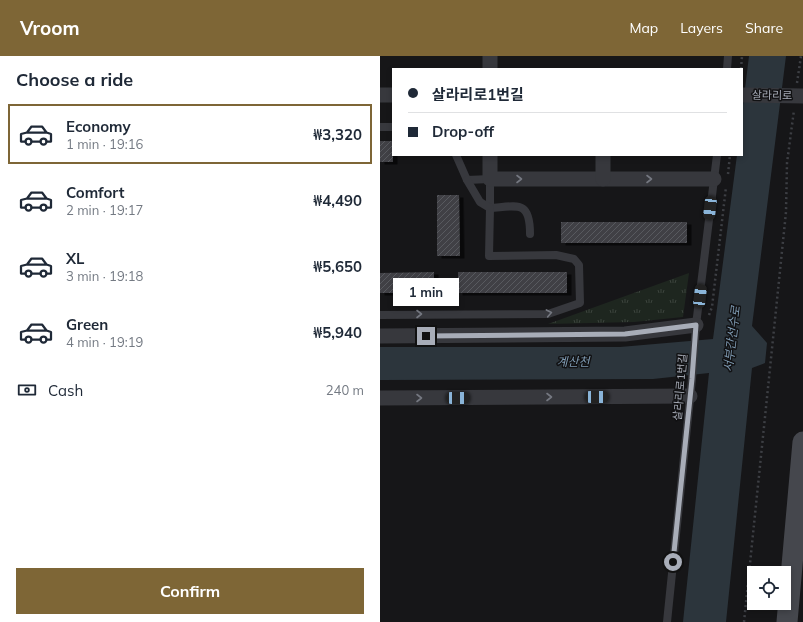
<!DOCTYPE html>
<meta charset="utf-8">
<style>
:root{--surface:#fff;--page:#f6f6f7;--text:#1f2937;--muted:#747a83;--line:#e0e1e3;--accent:#7e6636}
body{margin:0;font-family:Mulish,"Noto Sans KR",sans-serif;background:var(--page);color:var(--text);height:100vh;display:flex;flex-direction:column;font-size:15px;white-space:nowrap}
*{box-sizing:border-box;margin:0}
p{font-size:13px;color:var(--muted)}
.icon{flex:none;width:22px;height:22px;fill:none;stroke:currentColor;stroke-width:2;stroke-linecap:round;stroke-linejoin:round}
.map{position:relative;flex:1;overflow:hidden}
.side{display:flex;flex-direction:column;background:var(--surface);width:380px}
.side>*{flex:none}
.banner{position:absolute;left:12px;top:12px;width:351px;height:88px;border-radius:0px;box-shadow:0 2px 6px #0003;display:grid;align-content:center;height:88px;padding:0 16px;background:var(--surface)}
.tools{position:absolute;left:367px;top:510px;display:grid;gap:8px}
.tools a{display:grid;place-items:center;width:44px;height:44px;border-radius:0px;background:var(--surface);box-shadow:0 2px 6px #0003;font-size:20px}
.end{position:absolute;width:18px;height:18px;margin:-9px;border:5px solid #a8adb8;background:#111;box-shadow:0 0 0 2px #111}
.from{border-radius:50%}
.bubble{position:absolute;height:28px;border-radius:0px;background:var(--surface);box-shadow:0 2px 6px #0003;font-size:13px;font-weight:700;line-height:28px;text-align:center}
.car{position:absolute;width:12px;height:24px;margin:-12px -6px;border-radius:5px;box-shadow:0 0 3px 1px #0007;background:linear-gradient(#222 24%,#8ab4d8 0 40%,#222 0 76%,#8ab4d8 0 86%,#222 0)}
.banner b{display:flex;align-items:center;gap:14px;height:38px;font-size:15px}
.banner b+b{border-top:1px solid var(--line)}
.banner i{width:10px;height:10px;background:var(--text)}
ul{padding:0;list-style:none}
li{display:flex;align-items:center;gap:12px;height:60px;margin:0 8px 6px;padding:0 8px;border:2px solid transparent;border-radius:0px}
li div{flex:1}
li b{display:block;font-size:15px}
li em{font-style:normal;font-weight:700}
li.selected{border-color:var(--accent)}
li>.icon{width:36px;height:36px;stroke-width:1.5}
h2{padding:0 16px;font-size:18px;line-height:48px}
.pay{display:flex;align-items:center;gap:10px;height:44px;padding:0 16px;font-size:15px}
.pay p{margin-inline-start:auto}
.cta{display:flex;gap:8px;margin-top:auto;padding:8px 16px}
.cta a{flex:1;height:46px;border-radius:0px;background:var(--accent);color:#fff;font-size:16px;font-weight:700;line-height:46px;text-align:center}
header{display:flex;align-items:center;gap:24px;box-sizing:border-box;height:56px;padding:0 20px;background:var(--accent);color:#fff}
header strong{font-size:19px}
nav{display:flex;gap:22px;margin-inline-start:auto;font-size:14px}
main{display:flex;flex:1;min-height:0}
.map>svg:first-child{display:block}
</style>
<header>
<strong>Vroom</strong>
<nav><a>Map</a><a>Layers</a><a>Share</a></nav>
</header>
<main>
<section class="side">
<h2>Choose a ride</h2>
<ul>
<li class="selected"><svg class="icon" aria-label="car" viewBox="0 0 24 24"><path d="M5 17H2v-5l4-1 3-4h7l3 4 3 1v5h-3M9 17h6M6 11h13"/><circle cx="7" cy="17" r="2"/><circle cx="17" cy="17" r="2"/></svg><div><b>Economy</b><p>1 min · 19:16</p></div><em>₩3,320</em></li>
<li><svg class="icon" aria-label="car" viewBox="0 0 24 24"><path d="M5 17H2v-5l4-1 3-4h7l3 4 3 1v5h-3M9 17h6M6 11h13"/><circle cx="7" cy="17" r="2"/><circle cx="17" cy="17" r="2"/></svg><div><b>Comfort</b><p>2 min · 19:17</p></div><em>₩4,490</em></li>
<li><svg class="icon" aria-label="car" viewBox="0 0 24 24"><path d="M5 17H2v-5l4-1 3-4h7l3 4 3 1v5h-3M9 17h6M6 11h13"/><circle cx="7" cy="17" r="2"/><circle cx="17" cy="17" r="2"/></svg><div><b>XL</b><p>3 min · 19:18</p></div><em>₩5,650</em></li>
<li><svg class="icon" aria-label="car" viewBox="0 0 24 24"><path d="M5 17H2v-5l4-1 3-4h7l3 4 3 1v5h-3M9 17h6M6 11h13"/><circle cx="7" cy="17" r="2"/><circle cx="17" cy="17" r="2"/></svg><div><b>Green</b><p>4 min · 19:19</p></div><em>₩5,940</em></li>
</ul>
<div class="pay"><svg class="icon" aria-label="cash" viewBox="0 0 24 24"><path d="M3 7h18v10H3z"/><circle cx="12" cy="12" r="2"/></svg>Cash<p>240 m</p></div>
<div class="cta"><a>Confirm</a></div>
</section>
<div class="map">
<svg width="423" height="566" viewBox="0 0 423 566">
<defs>
<pattern id="grass-tufts" width="24" height="20" patternUnits="userSpaceOnUse"><rect width="24" height="20" fill="#1e261f"/><path d="M3 7l-1-3M5 7V3M7 7l1-3M15 17l-1-3M17 17v-4M19 17l1-3" fill="none" stroke="#3c433d"/></pattern>
<pattern id="building-hatch" width="6" height="6" patternUnits="userSpaceOnUse"><rect width="6" height="6" fill="#404145"/><path d="M-1 1l2-2M0 6l6-6M5 7l2-2" fill="none" stroke="#595a5e"/></pattern>
<filter id="shadow"><feDropShadow dx="4.5" dy="2.5" stdDeviation="0" flood-color="#0009"/></filter>
</defs>
<rect width="100%" height="100%" fill="#161618"/>
<path fill="url(#grass-tufts)" d="M 309,217 L 303,261 L 254,266 L 168,268 Z"/>
<path fill="#2c353c" d="M 369,0 L 406,0 L 372,270 L 387,287 L 385,307 L 372,312 L 346,566 L 303,566 L 329,317 L 273,323 L 0,324 L 0,291 L 240,291 L 333,283 L 357,99 L 362,99 L 362,57 Z"/>
<g fill="url(#building-hatch)" filter="url(#shadow)">
<rect x="0" y="85" width="13" height="21"/>
<path d="M 57,139 L 79,139 L 80,200 L 57,200 Z"/>
<rect x="181" y="166" width="126" height="21"/>
<path d="M 54,216 L 54,237 L 0,237 L 0,217 Z"/>
<rect x="78" y="216" width="109" height="21"/>
</g>
<g fill="none" stroke-linecap="round" stroke-linejoin="round">
<g stroke="#3d3f44" stroke-width="2.5" stroke-dasharray="2 3" stroke-linecap="butt">
<path d="M 361,13 L 362,0"/>
<path d="M 417,27 L 421,0"/>
<path d="M 348,118 L 350,99"/>
<path d="M 329,259 L 332,251 L 346,131"/>
<path d="M 364,566 L 406,156 L 407,107 L 414,54"/>
</g>
<g stroke="#37383d" stroke-width="8">
<path d="M 347,13 L 348,0"/>
<path d="M 0,71 L 13,71"/>
<path d="M 76,99 L 87,124 L 110,123 L 110,152 C 138,150 150,144 150,178"/>
<path d="M 0,259 L 168,258 L 200,247 L 199,209 L 194,203 L 176,199 L 109,200 L 110,152 L 100,146 L 87,124"/>
<path d="M 287,566 L 312,323 L 316,269 L 337,99"/>
</g>
<g stroke="#37383d" stroke-width="15">
<path d="M 110,0 L 110,13"/>
<path d="M 0,39 L 13,39"/>
<path d="M 362,39 L 423,40"/>
<path d="M 110,99 L 110,123 L 334,123"/>
<path d="M 223,123 L 223,99"/>
<path d="M 0,280 L 245,278 L 316,269"/>
<path d="M 0,342 L 310,340"/>
</g>
<path stroke="#45474d" stroke-width="21" d="M 407,566 L 423,386"/>
</g>
<defs><path id="oneway-chevron" d="M-2-3.5L2.5 0L-2 3.5" fill="none" stroke-width="1.6" stroke-linecap="round" stroke-linejoin="round"/></defs>
<g stroke="#757881">
<use href="#oneway-chevron" transform="translate(139 123)"/>
<use href="#oneway-chevron" transform="translate(269 123)"/>
<use href="#oneway-chevron" transform="translate(169 257) rotate(-11)"/>
<use href="#oneway-chevron" transform="translate(39 258)"/>
<use href="#oneway-chevron" transform="translate(169 341)"/>
<use href="#oneway-chevron" transform="translate(39 342)"/>
</g>
<g fill="none" stroke-linecap="round" stroke-linejoin="round">
<path stroke="#a8adb8" stroke-width="5" d="M 46,280 L 245,278 L 316,269 L 312,323 L 293,506"/>
</g>
<g text-anchor="middle" stroke-width="3" stroke-linejoin="round" paint-order="stroke">
<g font-size="11" fill="#a8adb8" stroke="#111113">
<text transform="translate(392 39) rotate(1)" y="4">살라리로</text>
<text transform="translate(300 331) rotate(-85)" y="4">살라리로1번길</text>
</g>
<g font-size="12" font-style="italic" fill="#7f9bb3" stroke="#111113">
<text transform="translate(352 283) rotate(-83)" y="4">서부간선수로</text>
<text x="193" y="310">계산천</text>
</g>
</g>
</svg>
<div class="tools">
<a><svg class="icon" aria-label="locate" viewBox="0 0 24 24"><circle cx="12" cy="12" r="6"/><path d="M12 2v4M12 18v4M2 12h4M18 12h4"/></svg></a>
</div>
<i class="end from" style="left:293px;top:506px"></i>
<i class="end" style="left:46px;top:280px"></i>
<div class="bubble" style="left:13px;top:222px;width:66px">1 min</div>
<i class="car" style="left:330px;top:152px;rotate:187deg"></i>
<i class="car" style="left:320px;top:240px;rotate:7deg"></i>
<i class="car" style="left:217px;top:341px;rotate:90deg"></i>
<i class="car" style="left:78px;top:342px;rotate:90deg"></i>
<div class="banner">
<b><i class="from"></i>살라리로1번길</b>
<b><i></i>Drop-off</b>
</div>
</div>
</main>
